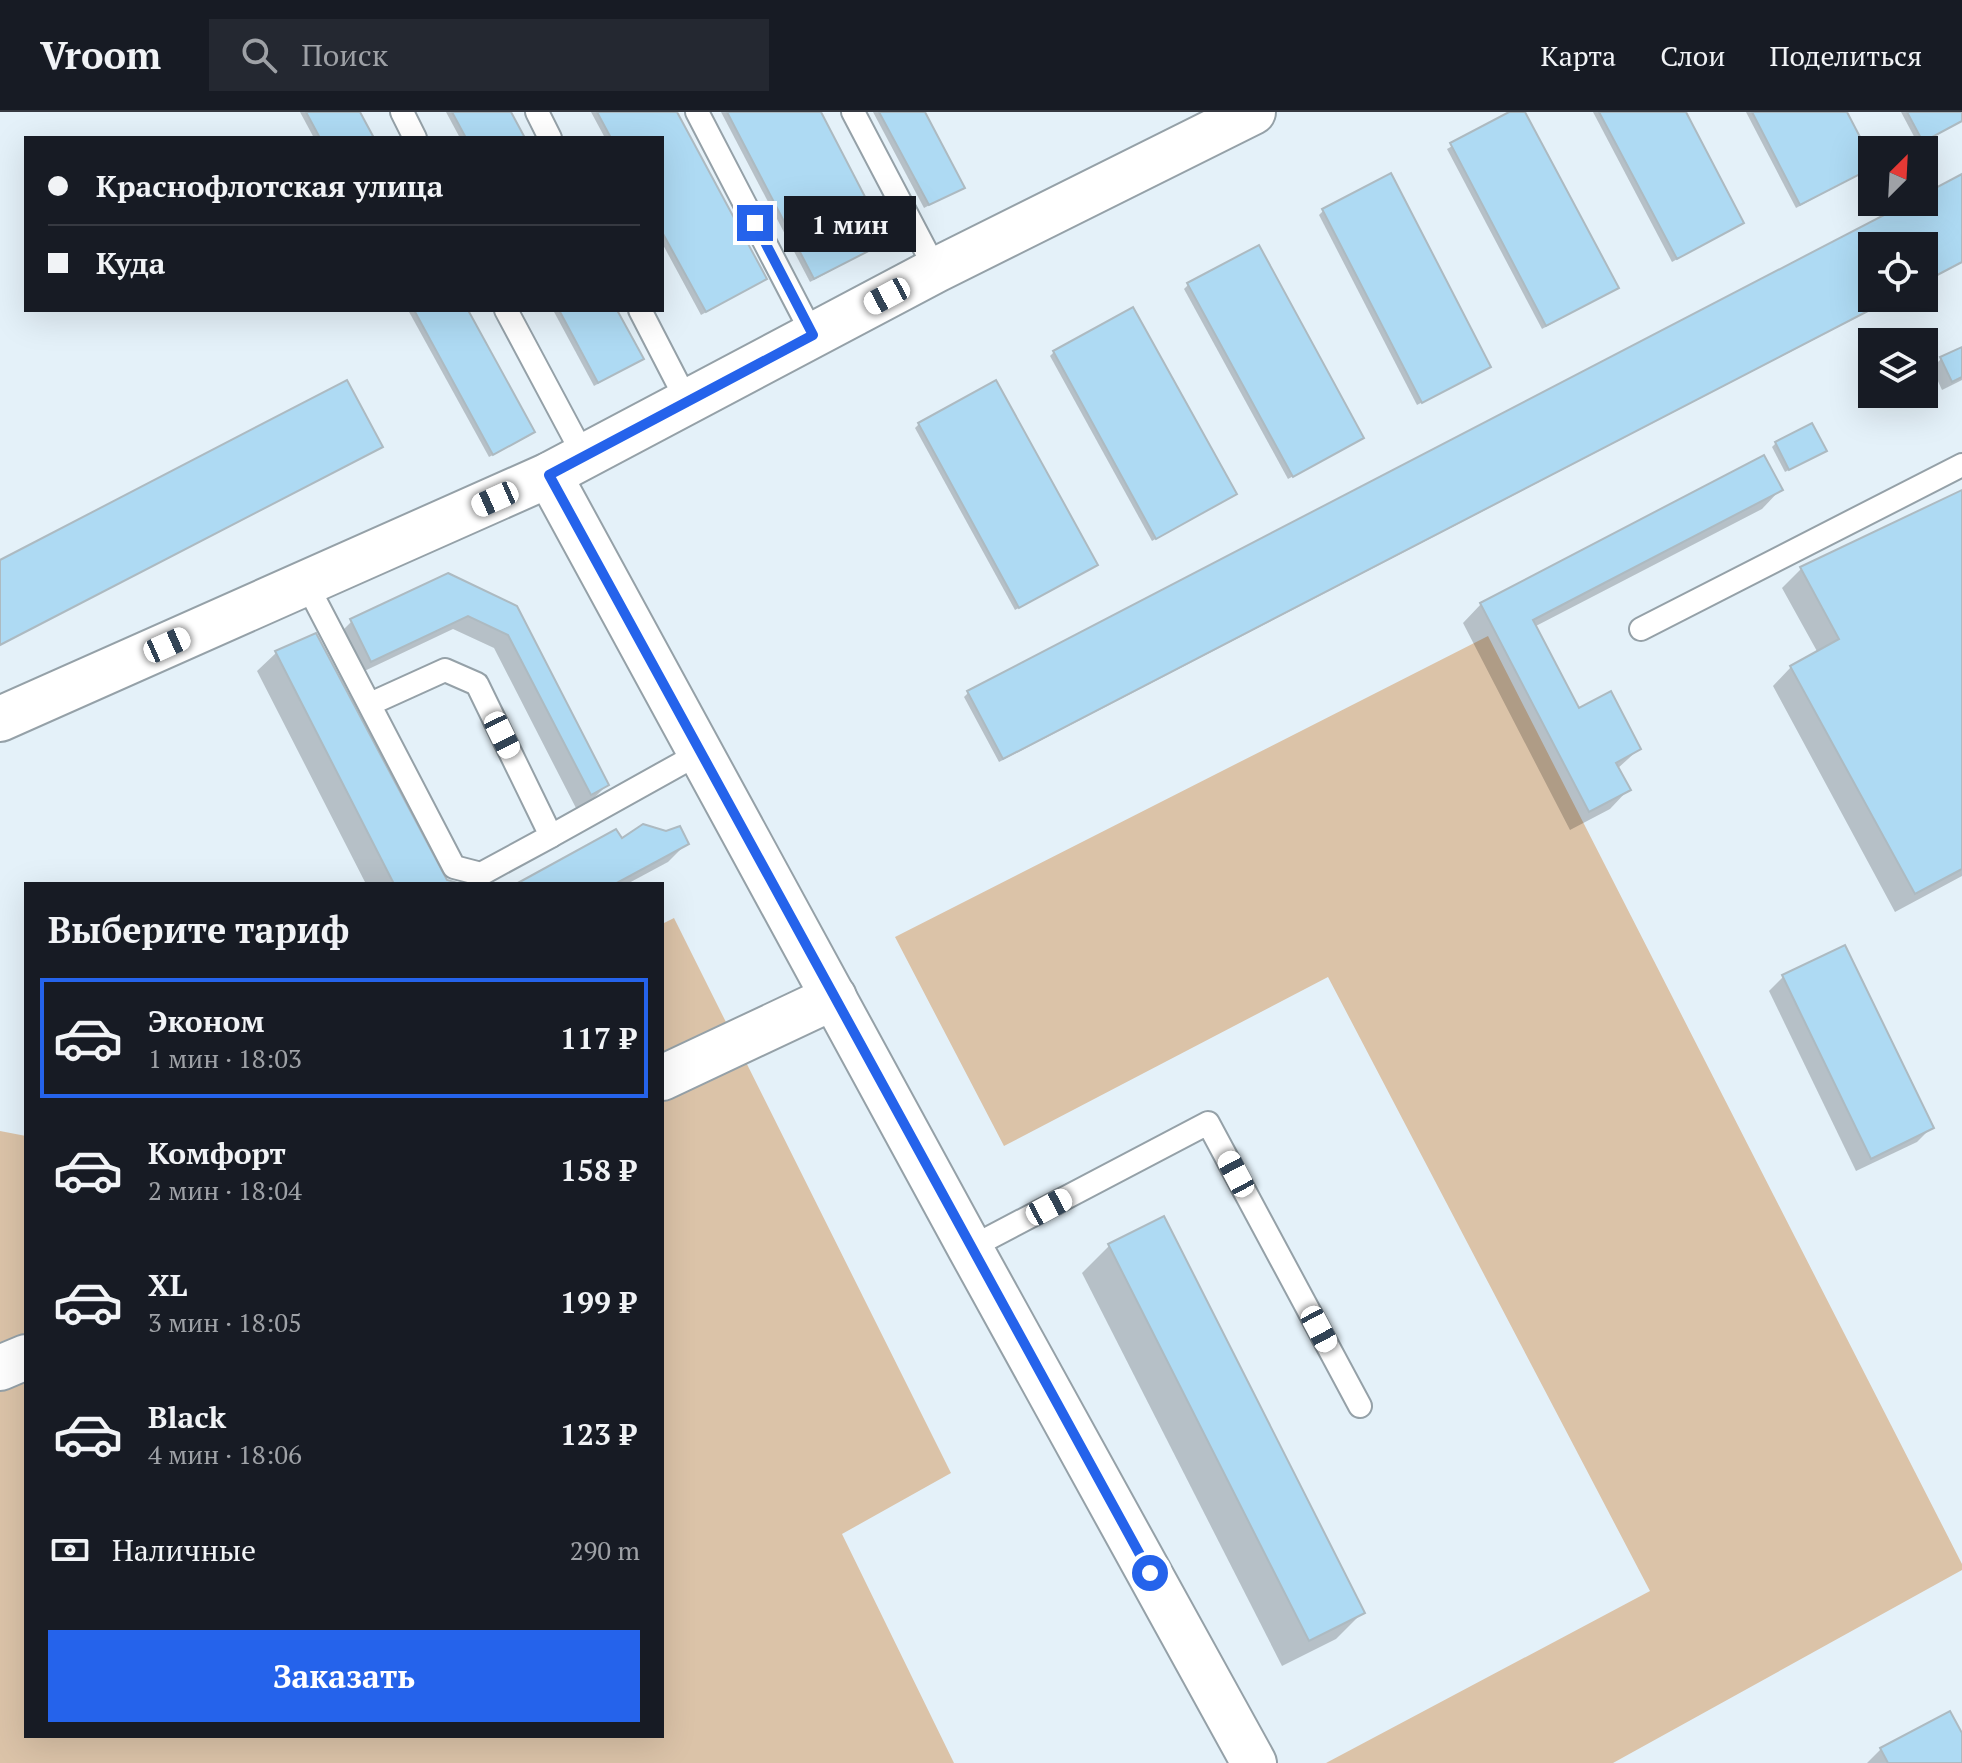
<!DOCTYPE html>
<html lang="ru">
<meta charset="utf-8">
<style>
:root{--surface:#171b24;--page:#242831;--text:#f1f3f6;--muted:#9ea1a6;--line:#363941;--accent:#2563eb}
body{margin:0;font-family:"PT Serif",serif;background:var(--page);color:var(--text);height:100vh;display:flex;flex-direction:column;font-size:30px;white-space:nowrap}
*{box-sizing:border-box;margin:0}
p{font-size:26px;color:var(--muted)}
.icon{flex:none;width:44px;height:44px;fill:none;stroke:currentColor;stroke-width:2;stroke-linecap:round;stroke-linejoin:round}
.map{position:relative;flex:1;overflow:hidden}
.panel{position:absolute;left:24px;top:770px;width:640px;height:856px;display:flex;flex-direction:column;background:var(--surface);border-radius:0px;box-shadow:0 8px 32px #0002}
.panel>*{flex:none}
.hud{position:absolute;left:24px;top:24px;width:640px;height:176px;border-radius:0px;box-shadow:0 8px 32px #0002;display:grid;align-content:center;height:176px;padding:0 24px;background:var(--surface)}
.needle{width:52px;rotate:24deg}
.controls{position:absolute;left:1858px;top:24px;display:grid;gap:16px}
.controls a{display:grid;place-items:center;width:80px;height:80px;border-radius:0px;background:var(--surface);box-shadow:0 8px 32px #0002;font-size:40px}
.end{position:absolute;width:36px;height:36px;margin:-18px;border:10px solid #2563eb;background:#fff;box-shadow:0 0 0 4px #fff}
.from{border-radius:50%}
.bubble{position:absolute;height:56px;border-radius:0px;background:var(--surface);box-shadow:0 8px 32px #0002;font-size:26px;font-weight:600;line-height:56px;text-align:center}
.car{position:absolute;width:24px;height:48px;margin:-24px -12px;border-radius:10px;box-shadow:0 0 6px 2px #0007;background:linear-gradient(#fff 24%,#345 0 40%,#fff 0 76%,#345 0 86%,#fff 0)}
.hud b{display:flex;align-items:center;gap:28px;height:76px;font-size:30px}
.hud b+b{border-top:2px solid var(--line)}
.hud i{width:20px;height:20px;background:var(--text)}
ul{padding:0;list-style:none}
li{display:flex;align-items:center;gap:24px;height:120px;margin:0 16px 12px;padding:0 8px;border:4px solid transparent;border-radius:0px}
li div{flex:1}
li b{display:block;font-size:30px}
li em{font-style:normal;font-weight:600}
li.selected{border-color:var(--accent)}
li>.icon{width:72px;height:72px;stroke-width:1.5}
h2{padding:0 24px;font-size:36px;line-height:96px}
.pay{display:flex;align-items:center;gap:20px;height:88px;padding:0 24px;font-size:30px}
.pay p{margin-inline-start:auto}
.action{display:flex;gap:16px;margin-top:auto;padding:16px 24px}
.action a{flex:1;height:92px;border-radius:0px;background:var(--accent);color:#fff;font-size:32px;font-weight:600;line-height:92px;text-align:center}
header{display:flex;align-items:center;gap:48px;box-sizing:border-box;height:112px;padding:0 40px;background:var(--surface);border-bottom:2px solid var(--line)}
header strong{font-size:38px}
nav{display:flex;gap:44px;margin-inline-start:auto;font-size:28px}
.search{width:560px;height:72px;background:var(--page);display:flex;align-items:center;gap:20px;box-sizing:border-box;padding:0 28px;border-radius:0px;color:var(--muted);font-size:30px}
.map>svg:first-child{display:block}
</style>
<header>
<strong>Vroom</strong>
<div class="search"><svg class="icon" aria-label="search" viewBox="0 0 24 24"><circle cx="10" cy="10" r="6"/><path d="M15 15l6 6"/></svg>Поиск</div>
<nav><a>Карта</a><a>Слои</a><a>Поделиться</a></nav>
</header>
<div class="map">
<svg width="1962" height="1651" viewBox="0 0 1962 1651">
<rect width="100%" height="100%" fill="#e4f1f9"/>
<g fill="#dbc3a8">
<path d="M 1488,524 L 1962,1452 L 1962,1458 L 1613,1651 L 1326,1651 L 1650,1479 L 1328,865 L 1004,1034 L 895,825 Z"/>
<path d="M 674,806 L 951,1361 L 842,1422 L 954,1651 L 0,1651 L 0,1019 L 26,1024 L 26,1624 L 662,1624 L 662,812 Z"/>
</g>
<g fill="#0003">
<path d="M 300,0 L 358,0 L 372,26 L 314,26 Z"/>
<path d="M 446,0 L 508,0 L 522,26 L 460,26 Z"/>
<path d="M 591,0 L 674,0 L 765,167 L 701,203 L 662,131 L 662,26 L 605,26 Z"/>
<path d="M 721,0 L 819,0 L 881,132 L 810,170 Z"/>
<path d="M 873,0 L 923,0 L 963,75 L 924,96 Z"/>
<path d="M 1513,0 L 1523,0 L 1616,176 L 1542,217 L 1447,37 Z"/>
<path d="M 1593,0 L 1683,0 L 1742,111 L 1672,150 Z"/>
<path d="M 1746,0 L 1845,0 L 1872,55 L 1796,96 Z"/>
<path d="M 1901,0 L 1962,0 L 1962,9 L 1918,32 Z"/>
<path d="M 1962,65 L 1962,150 L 1924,170 L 1924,134 L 1872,134 L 1872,186 L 1894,186 L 999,650 L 964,585 L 968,581 L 1913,90 L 1924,90 L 1924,84 Z"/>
<path d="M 1323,99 L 1489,255 L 1417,293 L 1319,103 Z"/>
<path d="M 1188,173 L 1358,329 L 1288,367 L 1184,177 Z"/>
<path d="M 408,198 L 466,198 L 533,320 L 529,324 L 489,345 Z"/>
<path d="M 553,198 L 615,198 L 641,247 L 594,274 Z"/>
<path d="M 1962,237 L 1962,268 L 1942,278 L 1932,256 L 1941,247 Z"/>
<path d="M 1054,240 L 1234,382 L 1152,429 L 1050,244 Z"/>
<path d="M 919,312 L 1095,453 L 1015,498 L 915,316 Z"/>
<path d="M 1776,331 L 1824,339 L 1785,360 L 1772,335 Z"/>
<path d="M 381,335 L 376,339 L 0,533 L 0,450 Z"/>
<path d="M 1780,378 L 1762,397 L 1534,515 L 1578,599 L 1639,637 L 1617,657 L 1628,678 L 1610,697 L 1570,718 L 1463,511 L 1481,492 Z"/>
<path d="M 1962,380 L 1962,764 L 1895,800 L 1773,574 L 1791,555 L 1818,541 L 1782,476 L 1801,457 Z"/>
<path d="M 515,495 L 607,673 L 593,687 L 576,696 L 494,536 L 453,517 L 356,563 L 338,523 L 352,509 Z"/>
<path d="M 276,541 L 445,769 L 454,772 L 366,772 L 257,559 Z"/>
<path d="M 622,729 L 687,731 L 668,750 L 627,772 L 520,772 Z"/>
<path d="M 1783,865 L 1931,1016 L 1917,1030 L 1856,1059 L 1769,879 Z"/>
<path d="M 1163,1107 L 1363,1500 L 1336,1527 L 1282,1554 L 1082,1161 L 1109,1134 Z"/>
<path d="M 1962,1626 L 1962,1651 L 1867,1651 L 1881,1637 Z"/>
</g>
<g fill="#aedaf3" stroke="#adbac1" stroke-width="2">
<path d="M 306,0 L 360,0 L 374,26 L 320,26 Z"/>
<path d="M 452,0 L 511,0 L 525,26 L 466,26 Z"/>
<path d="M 597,0 L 677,0 L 767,167 L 706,200 L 662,120 L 662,26 L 611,26 Z"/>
<path d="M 727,0 L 821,0 L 888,129 L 814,167 Z"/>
<path d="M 879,0 L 925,0 L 965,76 L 929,93 Z"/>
<path d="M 1509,0 L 1525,0 L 1619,176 L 1546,214 L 1450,31 Z"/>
<path d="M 1599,0 L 1686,0 L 1744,111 L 1677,147 Z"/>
<path d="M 1752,0 L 1847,0 L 1872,48 L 1872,56 L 1800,93 Z"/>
<path d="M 1907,0 L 1962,0 L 1962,9 L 1923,30 Z"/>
<path d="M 1391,61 L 1491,255 L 1422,291 L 1322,97 Z"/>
<path d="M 1962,62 L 1962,150 L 1924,170 L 1924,134 L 1872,134 L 1872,186 L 1893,186 L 1003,647 L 967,579 L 1909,90 L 1924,90 L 1924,82 Z"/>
<path d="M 1259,133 L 1364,326 L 1293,365 L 1187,171 Z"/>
<path d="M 1133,195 L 1237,382 L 1156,427 L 1053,239 Z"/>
<path d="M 414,198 L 468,198 L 535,320 L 493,343 Z"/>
<path d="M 559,198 L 617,198 L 644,247 L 598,271 Z"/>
<path d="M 1962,235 L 1962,265 L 1952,270 L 1940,245 Z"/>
<path d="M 347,268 L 383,335 L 0,533 L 0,448 Z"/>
<path d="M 996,268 L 1098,453 L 1019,496 L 918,311 Z"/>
<path d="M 1812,311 L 1827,339 L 1789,358 L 1775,330 Z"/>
<path d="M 1764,343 L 1783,378 L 1533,508 L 1579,596 L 1611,579 L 1641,637 L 1616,651 L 1631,678 L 1589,700 L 1480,491 Z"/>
<path d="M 1962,378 L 1962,757 L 1915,782 L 1790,554 L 1839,527 L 1800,455 Z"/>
<path d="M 448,461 L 517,494 L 609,673 L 591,683 L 508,523 L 468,504 L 371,550 L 350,507 Z"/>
<path d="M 316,521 L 447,768 L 461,772 L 394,772 L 275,539 Z"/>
<path d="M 643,712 L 666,719 L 680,714 L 689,732 L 615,772 L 516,772 L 616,717 L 622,726 Z"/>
<path d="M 1845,833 L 1934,1016 L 1871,1047 L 1782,863 Z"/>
<path d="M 1164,1104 L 1365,1501 L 1309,1529 L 1108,1132 Z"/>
<path d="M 1950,1599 L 1962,1621 L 1962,1651 L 1888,1651 L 1880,1636 Z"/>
</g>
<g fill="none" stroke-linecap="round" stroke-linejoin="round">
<g stroke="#95a1a8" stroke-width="26">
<g id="lane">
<path d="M 402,0 L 415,26"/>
<path d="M 537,0 L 550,26"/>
<path d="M 697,0 L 813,223"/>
<path d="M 853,0 L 936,158"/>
<path d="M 506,198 L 585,346"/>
<path d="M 640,198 L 687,289"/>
<path d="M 306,471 L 454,755 L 481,762 L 551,724 L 477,572 L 445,558 L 370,592"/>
<path d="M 1641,517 L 1962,353"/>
<path d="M 551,724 L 700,641"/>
<path d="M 970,1136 L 1208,1011 L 1360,1294"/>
</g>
</g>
<g stroke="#95a1a8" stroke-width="48">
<g id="street">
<path d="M 549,363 L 970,1136 L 1254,1651"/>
<path d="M 0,607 L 549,363 L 936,158 L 1253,0"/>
<path d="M 662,966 L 834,885"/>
<path d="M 0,1256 L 26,1245"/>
</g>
</g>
<use href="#lane" stroke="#fff" stroke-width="22"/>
<use href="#street" stroke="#fff" stroke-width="44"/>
</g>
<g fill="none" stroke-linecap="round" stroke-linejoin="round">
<path stroke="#2563eb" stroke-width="10" d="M 755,111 L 813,223 L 549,363 L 1150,1461"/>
</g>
</svg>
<div class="controls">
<a><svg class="needle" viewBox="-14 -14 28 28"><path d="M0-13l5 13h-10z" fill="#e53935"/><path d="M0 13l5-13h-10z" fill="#9ea1a6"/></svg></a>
<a><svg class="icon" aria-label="locate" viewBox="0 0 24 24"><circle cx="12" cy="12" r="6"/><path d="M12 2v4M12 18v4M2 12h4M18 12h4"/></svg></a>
<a><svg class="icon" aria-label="layers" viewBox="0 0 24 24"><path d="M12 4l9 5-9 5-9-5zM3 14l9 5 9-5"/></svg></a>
</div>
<i class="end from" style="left:1150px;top:1461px"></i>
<i class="end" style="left:755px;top:111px"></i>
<div class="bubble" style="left:784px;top:84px;width:132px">1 мин</div>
<i class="car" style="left:887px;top:184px;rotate:242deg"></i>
<i class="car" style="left:495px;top:387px;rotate:246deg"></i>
<i class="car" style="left:167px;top:533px;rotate:66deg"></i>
<i class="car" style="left:502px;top:623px;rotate:154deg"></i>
<i class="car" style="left:1236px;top:1062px;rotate:332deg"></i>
<i class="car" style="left:1049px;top:1095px;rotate:62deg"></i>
<i class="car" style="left:1319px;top:1217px;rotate:152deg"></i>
<div class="hud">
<b><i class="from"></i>Краснофлотская улица</b>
<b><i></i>Куда</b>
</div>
<section class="panel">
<h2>Выберите тариф</h2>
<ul>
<li class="selected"><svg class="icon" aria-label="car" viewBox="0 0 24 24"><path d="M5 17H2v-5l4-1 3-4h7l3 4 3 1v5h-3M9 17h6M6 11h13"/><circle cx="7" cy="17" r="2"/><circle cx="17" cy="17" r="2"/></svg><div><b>Эконом</b><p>1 мин · 18:03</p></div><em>117 ₽</em></li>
<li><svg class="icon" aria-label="car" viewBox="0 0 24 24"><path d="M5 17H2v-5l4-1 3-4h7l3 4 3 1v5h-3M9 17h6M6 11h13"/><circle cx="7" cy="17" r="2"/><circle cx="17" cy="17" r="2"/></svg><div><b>Комфорт</b><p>2 мин · 18:04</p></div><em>158 ₽</em></li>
<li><svg class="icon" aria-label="car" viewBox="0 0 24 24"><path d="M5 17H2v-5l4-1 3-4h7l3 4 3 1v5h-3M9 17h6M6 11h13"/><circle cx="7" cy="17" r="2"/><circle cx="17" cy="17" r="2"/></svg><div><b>XL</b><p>3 мин · 18:05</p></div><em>199 ₽</em></li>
<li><svg class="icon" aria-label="car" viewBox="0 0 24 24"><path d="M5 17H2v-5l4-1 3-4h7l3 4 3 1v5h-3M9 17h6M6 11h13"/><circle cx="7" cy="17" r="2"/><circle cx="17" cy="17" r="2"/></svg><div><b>Black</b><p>4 мин · 18:06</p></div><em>123 ₽</em></li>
</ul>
<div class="pay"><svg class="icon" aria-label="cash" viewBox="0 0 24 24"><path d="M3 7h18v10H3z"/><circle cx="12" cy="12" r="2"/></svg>Наличные<p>290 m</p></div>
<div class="action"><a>Заказать</a></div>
</section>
</div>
